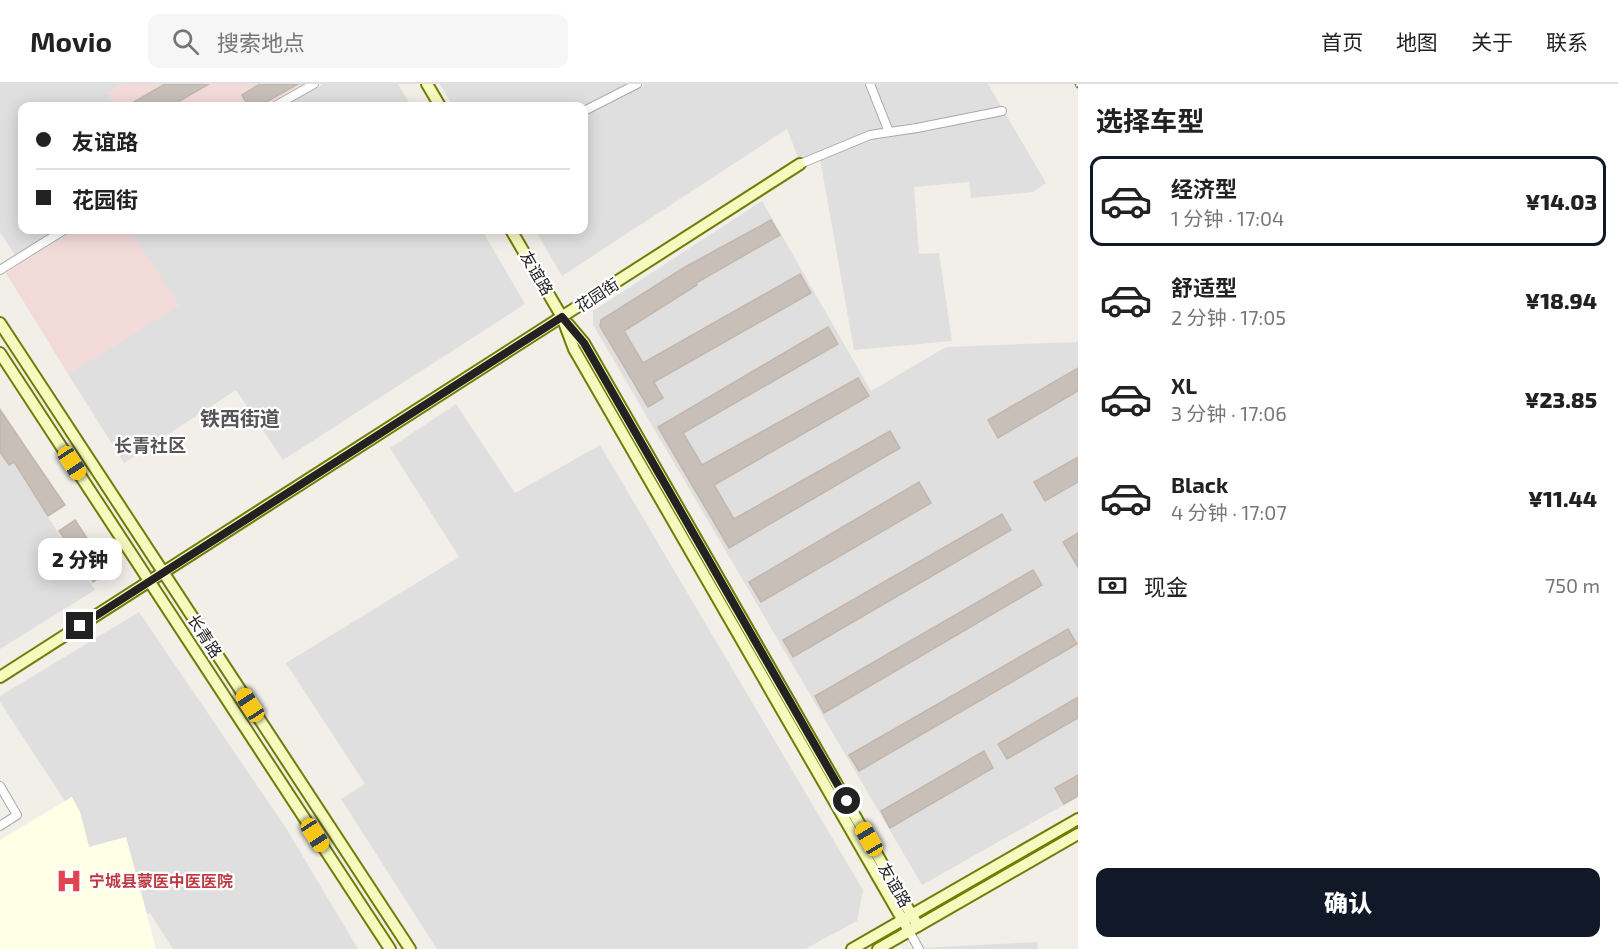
<!DOCTYPE html>
<html lang="zh">
<meta charset="utf-8">
<style>
:root{--surface:#fff;--page:#f6f6f6;--text:#222;--muted:#767676;--line:#e0e0e0;--accent:#111827}
body{margin:0;font-family:"Exo 2","Noto Sans SC",sans-serif;background:var(--page);color:var(--text);height:100vh;display:flex;flex-direction:column;font-size:22px;white-space:nowrap}
*{box-sizing:border-box;margin:0}
p{font-size:20px;color:var(--muted)}
.icon{flex:none;width:33px;height:33px;fill:none;stroke:currentColor;stroke-width:2;stroke-linecap:round;stroke-linejoin:round}
.map{position:relative;flex:1;overflow:hidden}
.side{display:flex;flex-direction:column;background:var(--surface);width:540px}
.side>*{flex:none}
.hud{position:absolute;left:18px;top:18px;width:570px;height:132px;border-radius:12px;box-shadow:0 3px 15px #0003;display:grid;align-content:center;height:132px;padding:0 18px;background:var(--surface)}
.end{position:absolute;width:27px;height:27px;margin:-14px;border:8px solid #222;background:#fff;box-shadow:0 0 0 3px #fff}
.from{border-radius:50%}
.bubble{position:absolute;height:42px;border-radius:12px;background:var(--surface);box-shadow:0 3px 15px #0003;font-size:20px;font-weight:800;line-height:42px;text-align:center}
.car{position:absolute;width:18px;height:36px;margin:-18px -9px;border-radius:8px;box-shadow:0 0 4px 2px #0007;background:linear-gradient(#f5c518 24%,#345 0 40%,#f5c518 0 76%,#345 0 86%,#f5c518 0)}
.hud b{display:flex;align-items:center;gap:21px;height:57px;font-size:22px}
.hud b+b{border-top:2px solid var(--line)}
.hud i{width:15px;height:15px;background:var(--text)}
ul{padding:0;list-style:none}
li{display:flex;align-items:center;gap:18px;height:90px;margin:0 12px 9px;padding:0 6px;border:3px solid transparent;border-radius:12px}
li div{flex:1}
li b{display:block;font-size:22px}
li em{font-style:normal;font-weight:800}
li.on{border-color:var(--accent)}
li>.icon{width:54px;height:54px;stroke-width:1.5}
h2{padding:0 18px;font-size:27px;line-height:72px}
.pay{display:flex;align-items:center;gap:15px;height:66px;padding:0 18px;font-size:22px}
.pay p{margin-inline-start:auto}
.primary-button{display:flex;gap:12px;margin-top:auto;padding:12px 18px}
.primary-button a{flex:1;height:69px;border-radius:12px;background:var(--accent);color:#fff;font-size:24px;font-weight:800;line-height:69px;text-align:center}
header{display:flex;align-items:center;gap:36px;box-sizing:border-box;height:84px;padding:0 30px;background:var(--surface);border-bottom:2px solid var(--line)}
header strong{font-size:28px}
nav{display:flex;gap:33px;margin-inline-start:auto;font-size:21px}
.search{width:420px;height:54px;background:var(--page);display:flex;align-items:center;gap:15px;box-sizing:border-box;padding:0 21px;border-radius:12px;color:var(--muted);font-size:22px}
main{display:flex;flex:1;min-height:0}
.map>svg:first-child{display:block}
</style>
<header>
<strong>Movio</strong>
<div class="search"><svg class="icon" aria-label="search" viewBox="0 0 24 24"><circle cx="10" cy="10" r="6"/><path d="M15 15l6 6"/></svg>搜索地点</div>
<nav><a>首页</a><a>地图</a><a>关于</a><a>联系</a></nav>
</header>
<main>
<div class="map">
<svg width="1078" height="865" viewBox="0 0 1078 865">
<rect width="100%" height="100%" fill="#f2efe9"/>
<g fill="#e0dfdf">
<path d="M 0,0 L 122,0 L 108,9 L 116,22 L 22,22 L 22,146 L 57,146 L 15,171 L 0,148 Z"/>
<path d="M 324,0 L 398,0 L 411,22 L 284,22 Z"/>
<path d="M 440,0 L 628,0 L 583,22 L 453,22 Z"/>
<path d="M 646,0 L 988,0 L 1046,99 L 1033,108 L 971,114 L 969,98 L 914,103 L 919,170 L 939,169 L 952,257 L 854,266 L 819,69 L 799,76 L 787,45 L 562,192 L 535,146 L 584,146 L 584,31 Z"/>
<path d="M 762,117 L 871,307 L 946,263 L 1078,258 L 1078,713 L 922,801 L 593,241 L 593,227 Z"/>
<path d="M 129,146 L 482,146 L 525,220 L 283,376 L 236,306 L 124,379 L 68,290 L 179,221 Z"/>
<path d="M 456,320 L 515,409 L 600,361 L 863,806 L 857,837 L 805,865 L 437,865 L 341,715 L 365,700 L 286,579 L 459,473 L 390,364 Z"/>
<path d="M 0,323 L 31,371 L 15,382 L 95,506 L 0,565 Z"/>
<path d="M 139,528 L 286,744 L 358,865 L 173,865 L 150,829 L 147,830 L 126,754 L 89,763 L 80,728 L 71,713 L 65,717 L 0,618 L 0,612 Z"/>
<path d="M 1037,858 L 1038,865 L 900,865 Z"/>
</g>
<g fill="#f2dad9">
<path d="M 122,0 L 303,0 L 263,22 L 116,22 L 108,9 Z"/>
<path d="M 74,146 L 129,146 L 180,221 L 68,290 L 6,189 Z"/>
</g>
<path fill="#ffffe5" d="M 72,713 L 80,728 L 89,763 L 126,753 L 156,865 L 0,865 L 0,756 Z"/>
<g fill="#c7bfb8" stroke="#c4b6ab" stroke-width="1.5">
<path d="M 165,0 L 209,0 L 171,22 L 127,22 Z"/>
<path d="M 260,0 L 298,0 L 259,22 L 248,22 L 242,11 Z"/>
<path d="M 771,136 L 780,151 L 696,199 L 697,201 L 624,247 L 643,279 L 800,190 L 811,209 L 654,298 L 663,314 L 648,323 L 600,242 L 601,236 L 685,183 Z"/>
<path d="M 828,243 L 838,260 L 683,349 L 702,381 L 858,294 L 869,312 L 714,401 L 734,435 L 890,347 L 900,364 L 729,464 L 658,343 Z"/>
<path d="M 1078,284 L 1078,307 L 998,354 L 988,336 Z"/>
<path d="M 0,326 L 65,421 L 48,432 L 14,378 L 9,381 L 0,368 Z"/>
<path d="M 1078,373 L 1078,398 L 1045,417 L 1034,398 Z"/>
<path d="M 919,398 L 931,419 L 761,518 L 749,498 Z"/>
<path d="M 1002,430 L 1011,446 L 793,573 L 783,556 Z"/>
<path d="M 75,436 L 109,488 L 93,498 L 59,447 Z"/>
<path d="M 1078,449 L 1078,483 L 1063,458 Z"/>
<path d="M 1033,486 L 1042,501 L 824,629 L 815,612 Z"/>
<path d="M 1068,545 L 1077,560 L 859,687 L 849,671 Z"/>
<path d="M 1078,613 L 1078,634 L 1007,675 L 998,660 Z"/>
<path d="M 984,667 L 993,684 L 890,744 L 881,727 Z"/>
<path d="M 1078,691 L 1078,712 L 1064,720 L 1055,704 Z"/>
</g>
<g fill="none" stroke-linecap="round" stroke-linejoin="round">
<g stroke="#a9a9a9" stroke-width="10">
<g id="street">
<path d="M 870,0 L 889,48"/>
<path d="M 275,22 L 314,0"/>
<path d="M 584,27 L 637,0"/>
<path d="M 800,80 L 870,51 L 917,44 L 1002,27"/>
<path d="M 0,186 L 64,146"/>
<path d="M 0,702 L 17,731 L 0,742"/>
<path d="M 909,847 L 919,865"/>
</g>
</g>
<g stroke="#707d05" stroke-width="14">
<g id="secondary">
<path d="M 427,0 L 440,22"/>
<path d="M 511,146 L 562,233 L 574,265 L 909,847"/>
<path d="M 0,239 L 410,865"/>
<path d="M 568,240 L 584,259 L 918,842"/>
<path d="M 0,269 L 390,865"/>
<path d="M 0,593 L 800,80"/>
<path d="M 852,865 L 1078,735"/>
<path d="M 878,865 L 1078,750"/>
</g>
</g>
<use href="#street" stroke="#fff" stroke-width="8"/>
<use href="#secondary" stroke="#f7fabf" stroke-width="10"/>
<g stroke="#707070" stroke-width="5">
<path id="rail" d="M 1077,0 L 1078,2"/>
</g>
<use href="#rail" stroke="#fff" stroke-width="3" stroke-dasharray="9" stroke-linecap="butt"/>
</g>
<g fill="none" stroke-linecap="round" stroke-linejoin="round">
<path stroke="#222" stroke-width="8" d="M 80,542 L 562,233 L 584,259 L 847,717"/>
</g>
<defs>
<g id="hospital-bare" transform="scale(2.07)"><path d="M-5-5h3v3.5h4V-5h3V5h-3V1.5h-4V5h-3Z" fill="#e0444e" stroke="#fff" stroke-width="2.5" paint-order="stroke"/></g>
</defs>
<g fill-rule="evenodd">
<use href="#hospital-bare" x="69" y="797"/>
</g>
<g text-anchor="middle" stroke-width="4.5" stroke-linejoin="round" paint-order="stroke">
<g font-size="16" fill="#222" stroke="#fff">
<text transform="translate(537 189) rotate(60)" y="6">友谊路</text>
<text transform="translate(597 211) rotate(-33)" y="6">花园街</text>
<text transform="translate(205 552) rotate(57)" y="6">长青路</text>
<text transform="translate(895 801) rotate(60)" y="6">友谊路</text>
</g>
<g font-size="16" font-weight="bold" fill="#be3a42" stroke="#fff" text-anchor="start">
<text x="89" y="803">宁城县蒙医中医医院</text>
</g>
<g font-size="18" font-weight="bold" fill="#555" stroke="#fff">
<text x="150" y="368">长青社区</text>
</g>
<g font-size="20" font-weight="bold" fill="#555" stroke="#fff">
<text x="240" y="342">铁西街道</text>
</g>
</g>
</svg>
<i class="end from" style="left:847px;top:717px"></i>
<i class="end" style="left:80px;top:542px"></i>
<div class="bubble" style="left:38px;top:454px;width:84px">2 分钟</div>
<i class="car" style="left:72px;top:379px;rotate:147deg"></i>
<i class="car" style="left:250px;top:621px;rotate:327deg"></i>
<i class="car" style="left:315px;top:751px;rotate:147deg"></i>
<i class="car" style="left:869px;top:755px;rotate:330deg"></i>
<div class="hud">
<b><i class="from"></i>友谊路</b>
<b><i></i>花园街</b>
</div>
</div>
<section class="side">
<h2>选择车型</h2>
<ul>
<li class="on"><svg class="icon" aria-label="car" viewBox="0 0 24 24"><path d="M5 17H2v-5l4-1 3-4h7l3 4 3 1v5h-3M9 17h6M6 11h13"/><circle cx="7" cy="17" r="2"/><circle cx="17" cy="17" r="2"/></svg><div><b>经济型</b><p>1 分钟 · 17:04</p></div><em>¥14.03</em></li>
<li><svg class="icon" aria-label="car" viewBox="0 0 24 24"><path d="M5 17H2v-5l4-1 3-4h7l3 4 3 1v5h-3M9 17h6M6 11h13"/><circle cx="7" cy="17" r="2"/><circle cx="17" cy="17" r="2"/></svg><div><b>舒适型</b><p>2 分钟 · 17:05</p></div><em>¥18.94</em></li>
<li><svg class="icon" aria-label="car" viewBox="0 0 24 24"><path d="M5 17H2v-5l4-1 3-4h7l3 4 3 1v5h-3M9 17h6M6 11h13"/><circle cx="7" cy="17" r="2"/><circle cx="17" cy="17" r="2"/></svg><div><b>XL</b><p>3 分钟 · 17:06</p></div><em>¥23.85</em></li>
<li><svg class="icon" aria-label="car" viewBox="0 0 24 24"><path d="M5 17H2v-5l4-1 3-4h7l3 4 3 1v5h-3M9 17h6M6 11h13"/><circle cx="7" cy="17" r="2"/><circle cx="17" cy="17" r="2"/></svg><div><b>Black</b><p>4 分钟 · 17:07</p></div><em>¥11.44</em></li>
</ul>
<div class="pay"><svg class="icon" aria-label="cash" viewBox="0 0 24 24"><path d="M3 7h18v10H3z"/><circle cx="12" cy="12" r="2"/></svg>现金<p>750 m</p></div>
<div class="primary-button"><a>确认</a></div>
</section>
</main>
